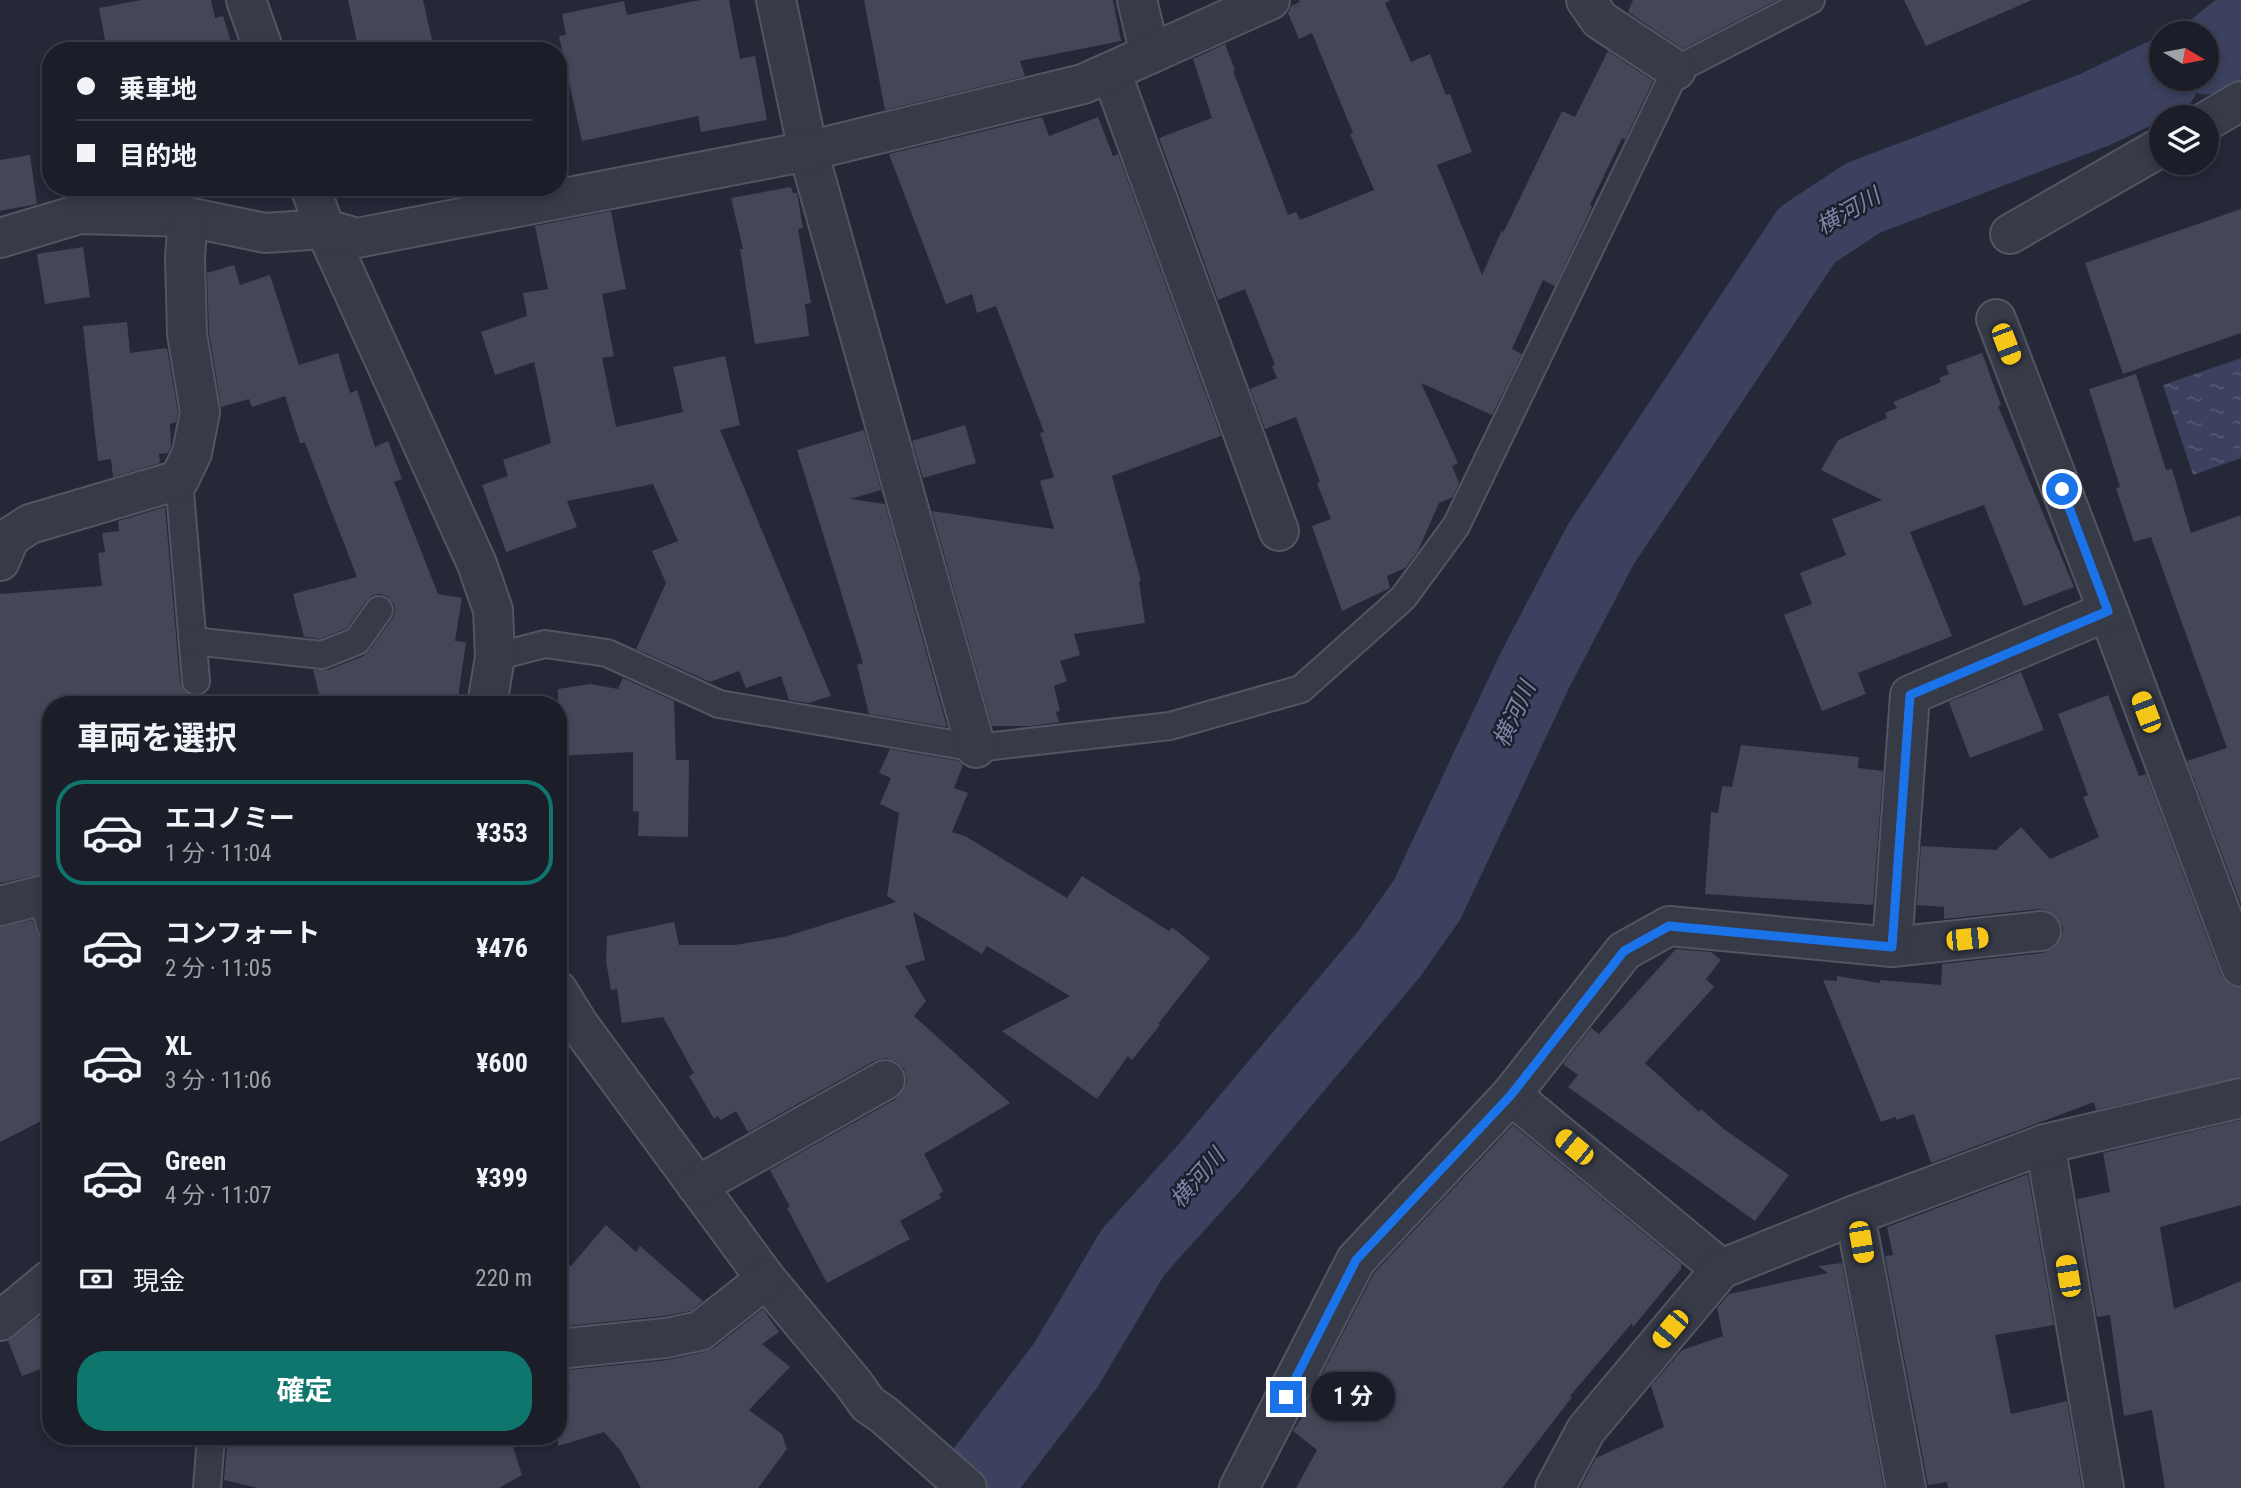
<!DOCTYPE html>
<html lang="ja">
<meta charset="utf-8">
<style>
:root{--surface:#1b1e29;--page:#282b35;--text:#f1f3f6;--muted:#a0a2a8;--line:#393c46;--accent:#0f766e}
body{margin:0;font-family:"Roboto Condensed","Noto Sans JP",sans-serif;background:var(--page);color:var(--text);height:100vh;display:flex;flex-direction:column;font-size:26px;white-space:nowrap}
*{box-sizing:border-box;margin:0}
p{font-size:23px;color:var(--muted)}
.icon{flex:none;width:38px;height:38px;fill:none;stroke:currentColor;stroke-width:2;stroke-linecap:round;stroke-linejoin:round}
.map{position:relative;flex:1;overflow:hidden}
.panel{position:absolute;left:42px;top:696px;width:525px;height:749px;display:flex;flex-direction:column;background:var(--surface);border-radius:28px;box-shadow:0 4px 10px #0003,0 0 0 2px var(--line)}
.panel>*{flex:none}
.banner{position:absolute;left:42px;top:42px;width:525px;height:154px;border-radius:28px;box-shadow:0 4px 10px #0003,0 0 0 2px var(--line);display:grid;align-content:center;height:154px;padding:0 35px;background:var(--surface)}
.needle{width:46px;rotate:100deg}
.fabs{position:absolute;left:2149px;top:21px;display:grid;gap:14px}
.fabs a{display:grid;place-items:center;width:70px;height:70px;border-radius:50%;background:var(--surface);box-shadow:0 4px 10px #0003,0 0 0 2px var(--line);font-size:35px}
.end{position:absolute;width:32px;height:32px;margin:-16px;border:9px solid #1a73e8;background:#fff;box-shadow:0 0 0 4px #fff}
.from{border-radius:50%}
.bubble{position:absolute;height:49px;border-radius:24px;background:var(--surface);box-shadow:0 4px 10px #0003,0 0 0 2px var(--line);font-size:23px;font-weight:700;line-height:49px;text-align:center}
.car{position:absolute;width:21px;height:42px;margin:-21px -10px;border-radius:9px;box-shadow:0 0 5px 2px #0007;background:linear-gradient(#f5c518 24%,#345 0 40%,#f5c518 0 76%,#345 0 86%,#f5c518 0)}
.banner b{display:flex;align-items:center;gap:24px;height:66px;font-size:26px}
.banner b+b{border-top:2px solid var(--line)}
.banner i{width:18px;height:18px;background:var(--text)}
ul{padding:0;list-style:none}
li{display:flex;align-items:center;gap:21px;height:105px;margin:0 14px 10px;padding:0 21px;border:4px solid transparent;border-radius:28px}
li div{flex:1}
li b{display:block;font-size:26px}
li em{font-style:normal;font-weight:700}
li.on{border-color:var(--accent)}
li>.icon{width:63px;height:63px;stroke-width:1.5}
h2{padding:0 35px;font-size:32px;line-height:84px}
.pay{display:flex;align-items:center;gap:18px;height:77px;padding:0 35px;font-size:26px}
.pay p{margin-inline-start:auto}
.button{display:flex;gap:14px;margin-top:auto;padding:14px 35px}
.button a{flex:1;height:80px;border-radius:28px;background:var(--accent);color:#fff;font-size:28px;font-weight:700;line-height:80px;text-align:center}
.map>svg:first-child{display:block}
</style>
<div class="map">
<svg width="2241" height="1488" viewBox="0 0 2241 1488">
<defs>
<pattern id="water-ripples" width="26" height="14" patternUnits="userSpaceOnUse" patternTransform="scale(1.75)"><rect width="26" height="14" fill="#3b415e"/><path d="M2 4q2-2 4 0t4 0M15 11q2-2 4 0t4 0" fill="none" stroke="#555a73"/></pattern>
</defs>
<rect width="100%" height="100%" fill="#242837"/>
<path fill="url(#water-ripples)" d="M 2241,358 L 2241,458 L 2193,475 L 2163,385 Z"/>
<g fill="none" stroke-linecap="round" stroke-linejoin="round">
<g stroke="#3b415e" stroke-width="77">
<path d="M 2207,56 L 2241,29"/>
<path d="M 972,1488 L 1066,1365 L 1133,1252 L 1208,1169 L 1389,954 L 1427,900 L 1535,670 L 1601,544 L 1807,235 L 1863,198 L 2094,110 L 2161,78"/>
</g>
</g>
<g fill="#434758">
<path d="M 141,0 L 211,0 L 215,18 L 223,16 L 234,51 L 107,51 L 99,8 Z"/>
<path d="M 348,0 L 423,0 L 432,40 L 391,51 L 359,51 Z"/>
<path d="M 700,0 L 729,0 L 740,59 L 755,56 L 767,120 L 701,132 L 698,116 L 582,141 L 559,36 L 566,35 L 562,14 L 624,1 L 627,15 Z"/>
<path d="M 864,0 L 1113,0 L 1121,41 L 1020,61 L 1025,76 L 885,110 Z"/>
<path d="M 1299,0 L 1391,0 L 1385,3 L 1411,62 L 1430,54 L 1446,95 L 1450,94 L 1472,152 L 1437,165 L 1482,275 L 1502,230 L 1503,233 L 1562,111 L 1575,117 L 1608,51 L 1653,81 L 1625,140 L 1622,138 L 1590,205 L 1592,207 L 1555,286 L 1543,280 L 1512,349 L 1522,354 L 1492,415 L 1421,383 L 1458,463 L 1452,466 L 1459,483 L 1453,497 L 1439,503 L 1418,551 L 1405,568 L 1387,576 L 1390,588 L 1342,611 L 1312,526 L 1331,519 L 1317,483 L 1320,482 L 1296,417 L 1265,429 L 1250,389 L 1277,378 L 1272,366 L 1275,365 L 1245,289 L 1218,300 L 1159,138 L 1212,118 L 1193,59 L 1225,44 L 1235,70 L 1233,71 L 1288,215 L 1296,212 L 1300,220 L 1374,190 L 1350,134 L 1353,133 L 1312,33 L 1299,39 L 1288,13 L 1291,6 L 1300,2 Z"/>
<path d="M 1633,0 L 1777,0 L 1683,49 L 1628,12 Z"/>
<path d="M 1904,0 L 2032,0 L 1926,46 Z"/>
<path d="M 1042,117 L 1049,136 L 1098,117 L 1113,156 L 1118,154 L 1221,436 L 1112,476 L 1141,581 L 1139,581 L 1145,623 L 1074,634 L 1080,655 L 1060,661 L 1067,681 L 1054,686 L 1060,711 L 1056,712 L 1059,722 L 1030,726 L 992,726 L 932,511 L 1054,529 L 1040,481 L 1054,477 L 1040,433 L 1044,432 L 996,306 L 977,313 L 972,294 L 946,304 L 889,154 Z"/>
<path d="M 30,155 L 37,204 L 0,211 L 0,160 Z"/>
<path d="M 791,187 L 793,193 L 797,193 L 803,228 L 798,229 L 811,303 L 805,304 L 809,336 L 755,344 L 740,249 L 743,249 L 731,198 Z"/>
<path d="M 2241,209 L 2241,333 L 2123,374 L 2085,263 Z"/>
<path d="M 611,211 L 626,289 L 602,294 L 614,356 L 602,358 L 616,427 L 683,412 L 673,367 L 725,356 L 740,425 L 720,430 L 831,696 L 808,703 L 789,700 L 781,676 L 746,688 L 739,671 L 710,682 L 636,649 L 666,583 L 652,551 L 678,541 L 653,484 L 567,501 L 577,527 L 506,552 L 482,485 L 508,476 L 503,460 L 551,443 L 534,362 L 495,375 L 481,332 L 527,316 L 523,293 L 548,289 L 535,226 Z"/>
<path d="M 83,247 L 90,297 L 45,304 L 37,254 Z"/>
<path d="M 234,265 L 240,285 L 270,275 L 299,365 L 338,353 L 350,393 L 357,390 L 375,447 L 388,441 L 402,479 L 394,482 L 438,594 L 462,598 L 455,641 L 466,642 L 457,705 L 322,705 L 313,670 L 328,670 L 363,656 L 369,651 L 392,619 L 395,612 L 394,604 L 388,597 L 381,594 L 373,595 L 366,601 L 347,628 L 320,639 L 304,637 L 293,594 L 357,577 L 305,443 L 300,443 L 285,396 L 252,407 L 249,399 L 221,407 L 209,332 L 207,273 Z"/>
<path d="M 127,322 L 130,353 L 167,348 L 178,412 L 176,422 L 170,424 L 171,446 L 168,453 L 159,454 L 160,463 L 113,477 L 111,459 L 98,461 L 83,326 Z"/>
<path d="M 1982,353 L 2001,405 L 1998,406 L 2074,587 L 2024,606 L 1984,505 L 1910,532 L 1952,636 L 1858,673 L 1866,694 L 1822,711 L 1784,615 L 1812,604 L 1800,573 L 1846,555 L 1832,519 L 1882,500 L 1821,470 L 1838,440 L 1887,418 L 1885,413 L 1897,408 L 1893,402 L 1941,382 L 1939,378 L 1949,374 L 1946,366 Z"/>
<path d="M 2136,374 L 2166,470 L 2172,469 L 2191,533 L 2241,515 L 2241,904 L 2187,761 L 2227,748 L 2151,537 L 2134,542 L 2116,488 L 2120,487 L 2089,389 Z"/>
<path d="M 965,425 L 976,463 L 923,478 L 912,441 Z"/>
<path d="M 864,430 L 881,490 L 850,499 L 885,504 L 947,727 L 869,714 L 857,665 L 863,663 L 797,450 Z"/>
<path d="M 165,507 L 180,682 L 184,690 L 190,695 L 191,705 L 51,705 L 51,872 L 0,883 L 0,594 L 102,586 L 98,553 L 105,552 L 102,533 L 119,531 L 118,521 Z"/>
<path d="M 2021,672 L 2044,730 L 1970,758 L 1949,702 Z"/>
<path d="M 623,678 L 674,701 L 676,760 L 689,760 L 688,837 L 638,836 L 639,812 L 633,811 L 633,752 L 558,756 L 558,689 L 590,684 L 618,689 Z"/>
<path d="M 2108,695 L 2139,776 L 2146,774 L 2221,975 L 2228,984 L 2241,988 L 2241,1077 L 2096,1110 L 2094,1102 L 1931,1163 L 1914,1114 L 1897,1120 L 1895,1117 L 1881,1122 L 1823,980 L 1837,981 L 1837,976 L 1880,983 L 1880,980 L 1941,985 L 1942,964 L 2043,953 L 2054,948 L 2061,939 L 2063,928 L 2058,918 L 2049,911 L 2039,909 L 1944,919 L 1944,907 L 1917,905 L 1921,846 L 1996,850 L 2021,827 L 2050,859 L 2099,837 L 2083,797 L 2088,795 L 2058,714 Z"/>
<path d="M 1741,745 L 1859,757 L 1858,768 L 1883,771 L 1873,905 L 1705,894 L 1711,812 L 1718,813 L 1722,786 L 1732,787 Z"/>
<path d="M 890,749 L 959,761 L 963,765 L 954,788 L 968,793 L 952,832 L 965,836 L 1067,898 L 1082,876 L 1169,931 L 1172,927 L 1210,958 L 1158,1024 L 1160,1025 L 1132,1060 L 1128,1056 L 1097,1099 L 1002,1031 L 1070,996 L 987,946 L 982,954 L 913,912 L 925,960 L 905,966 L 926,1001 L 914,1016 L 1010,1103 L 924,1154 L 943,1191 L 939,1194 L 941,1198 L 900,1221 L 910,1239 L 827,1283 L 787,1208 L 790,1207 L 770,1170 L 896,1099 L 904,1090 L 907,1081 L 904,1069 L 897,1062 L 886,1058 L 874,1061 L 748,1132 L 736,1111 L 721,1120 L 718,1116 L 714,1119 L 689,1076 L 694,1073 L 663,1017 L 622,1023 L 617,989 L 611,990 L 606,961 L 607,936 L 674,922 L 679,945 L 734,945 L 784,937 L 896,902 L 887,896 L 899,813 L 880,804 L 891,778 L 879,773 Z"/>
<path d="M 32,920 L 40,938 L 51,942 L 51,1116 L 0,1142 L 0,927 Z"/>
<path d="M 1676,949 L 1711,952 L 1721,960 L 1706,979 L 1714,987 L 1645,1063 L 1699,1112 L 1701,1109 L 1724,1129 L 1789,1175 L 1755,1221 L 1568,1087 L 1578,1075 L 1563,1064 L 1591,1028 L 1599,1034 Z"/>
<path d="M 2241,1120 L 2241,1205 L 2160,1227 L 2174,1309 L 2241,1281 L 2241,1488 L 2165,1488 L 2152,1410 L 2124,1416 L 2110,1315 L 2097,1317 L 2077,1199 L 2110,1192 L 2103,1153 Z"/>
<path d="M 1513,1125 L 1681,1264 L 1681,1269 L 1633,1327 L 1632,1323 L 1570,1396 L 1572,1397 L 1502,1488 L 1296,1488 L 1317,1450 L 1293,1431 L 1307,1410 L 1304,1409 L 1374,1273 Z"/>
<path d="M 2028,1174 L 2054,1325 L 1995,1335 L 2011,1414 L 2067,1401 L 2082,1488 L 1948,1488 L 1947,1482 L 1928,1485 L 1885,1256 L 1893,1255 L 1887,1227 Z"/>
<path d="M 606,1225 L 636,1252 L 640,1246 L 703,1301 L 691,1311 L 663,1316 L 558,1327 L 558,1261 L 571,1266 Z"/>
<path d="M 1842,1263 L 1884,1488 L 1580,1488 L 1596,1458 L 1664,1427 L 1651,1386 L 1682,1350 L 1723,1336 L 1717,1308 L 1729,1294 L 1828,1273 L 1818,1266 Z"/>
<path d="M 763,1309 L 779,1332 L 762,1344 L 790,1367 L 749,1410 L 782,1434 L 787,1449 L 758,1488 L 641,1488 L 620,1450 L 604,1432 L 558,1446 L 558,1402 L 570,1390 L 558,1377 L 558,1371 L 668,1360 L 704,1352 L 714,1348 Z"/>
<path d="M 39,1317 L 51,1347 L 51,1365 L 22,1376 L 8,1341 Z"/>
<path d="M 228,1437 L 510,1437 L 522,1475 L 499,1488 L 258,1488 L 224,1480 Z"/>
</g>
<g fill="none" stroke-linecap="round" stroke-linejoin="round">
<g stroke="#525562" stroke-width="30">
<g id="lane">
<path d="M 179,480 L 196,681"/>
<path d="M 193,641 L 322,655 L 357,641 L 379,610"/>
<path d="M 495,657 L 545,644 L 607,653 L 719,704 L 976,748 L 1170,726 L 1301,689 L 1403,598 L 1456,526 L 1676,70 L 1811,0"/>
<path d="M 41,896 L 51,927"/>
<path d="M 207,1488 L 211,1437"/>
</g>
</g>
<g stroke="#525562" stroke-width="42">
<g id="street">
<path d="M 246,0 L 264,51"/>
<path d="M 776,0 L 808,151 L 976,748"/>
<path d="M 1137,0 L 1150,54"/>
<path d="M 1586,0 L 1600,20 L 1676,70"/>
<path d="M 1111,72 L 1279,531"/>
<path d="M 2207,121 L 2241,101"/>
<path d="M 310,187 L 325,229 L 477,564 L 493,610 L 495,657 L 487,705"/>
<path d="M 2010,234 L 2161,147"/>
<path d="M 0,238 L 80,214 L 188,217 L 265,233 L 325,229 L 357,238 L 808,151 L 1083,84 L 1270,0"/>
<path d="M 1996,319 L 2108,611 L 2241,967"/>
<path d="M 0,561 L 10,537 L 30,524 L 179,480 L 192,453 L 200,412 L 187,334 L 185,257 L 188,217"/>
<path d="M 0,906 L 51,893"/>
<path d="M 1892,947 L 2041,931"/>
<path d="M 558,991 L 579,1025 L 766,1279 L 853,1383 L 868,1404 L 884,1415 L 967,1488"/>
<path d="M 1511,1095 L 1721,1269"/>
<path d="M 2045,1144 L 2104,1488"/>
<path d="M 697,1186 L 885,1080"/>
<path d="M 1855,1215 L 1906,1488"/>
<path d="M 0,1321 L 51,1279"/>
<path d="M 558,1349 L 666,1338 L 700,1331 L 766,1279"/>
<path d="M 1239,1488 L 1356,1260 L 1511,1095 L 1624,951 L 1669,926 L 1892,947 L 1910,695 L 2108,611"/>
<path d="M 1555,1488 L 1586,1430 L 1721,1269 L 1855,1215 L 2045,1144 L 2241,1098"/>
</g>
</g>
<use href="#lane" stroke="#373a47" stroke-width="26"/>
<use href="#street" stroke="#373a47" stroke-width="38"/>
</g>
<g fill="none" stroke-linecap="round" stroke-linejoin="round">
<path stroke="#1a73e8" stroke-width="9" d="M 1286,1397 L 1356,1260 L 1511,1095 L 1624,951 L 1669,926 L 1892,947 L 1910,695 L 2108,611 L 2062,489"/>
</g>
<g text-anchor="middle" stroke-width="5" stroke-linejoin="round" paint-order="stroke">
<g font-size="23" font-style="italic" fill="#7d86a8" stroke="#1c1f2c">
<text transform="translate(1848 211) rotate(-30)" y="8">横河川</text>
<text transform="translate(1514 714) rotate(-65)" y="8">横河川</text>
<text transform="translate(1197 1178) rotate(-49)" y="8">横河川</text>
</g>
</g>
</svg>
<div class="fabs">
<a><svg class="needle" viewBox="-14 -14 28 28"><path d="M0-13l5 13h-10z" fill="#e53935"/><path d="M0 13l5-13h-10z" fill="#a0a2a8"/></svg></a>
<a><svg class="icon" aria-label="layers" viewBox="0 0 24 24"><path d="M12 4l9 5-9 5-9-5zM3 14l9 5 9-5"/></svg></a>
</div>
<i class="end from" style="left:2062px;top:489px"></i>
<i class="end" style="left:1286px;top:1397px"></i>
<div class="bubble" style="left:1311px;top:1372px;width:84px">1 分</div>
<i class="car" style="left:2006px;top:344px;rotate:159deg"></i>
<i class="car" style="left:2146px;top:712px;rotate:339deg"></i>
<i class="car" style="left:1967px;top:939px;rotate:84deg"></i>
<i class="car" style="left:1574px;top:1147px;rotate:310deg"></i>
<i class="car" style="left:1861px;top:1242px;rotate:170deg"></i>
<i class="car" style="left:2068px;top:1276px;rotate:350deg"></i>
<i class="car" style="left:1670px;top:1329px;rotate:220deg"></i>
<div class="banner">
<b><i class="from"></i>乗車地</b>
<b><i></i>目的地</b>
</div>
<section class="panel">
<h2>車両を選択</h2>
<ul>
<li class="on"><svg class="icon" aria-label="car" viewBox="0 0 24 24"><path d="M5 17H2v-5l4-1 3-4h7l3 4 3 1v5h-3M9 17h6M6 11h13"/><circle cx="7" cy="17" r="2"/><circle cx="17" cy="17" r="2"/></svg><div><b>エコノミー</b><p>1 分 · 11:04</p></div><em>¥353</em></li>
<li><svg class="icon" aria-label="car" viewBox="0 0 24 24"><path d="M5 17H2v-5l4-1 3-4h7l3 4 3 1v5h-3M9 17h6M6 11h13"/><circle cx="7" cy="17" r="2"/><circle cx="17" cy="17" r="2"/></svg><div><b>コンフォート</b><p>2 分 · 11:05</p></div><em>¥476</em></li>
<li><svg class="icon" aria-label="car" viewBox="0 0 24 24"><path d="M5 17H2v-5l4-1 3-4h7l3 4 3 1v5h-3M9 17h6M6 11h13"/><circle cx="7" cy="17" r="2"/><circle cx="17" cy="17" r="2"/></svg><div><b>XL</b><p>3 分 · 11:06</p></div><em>¥600</em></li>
<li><svg class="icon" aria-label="car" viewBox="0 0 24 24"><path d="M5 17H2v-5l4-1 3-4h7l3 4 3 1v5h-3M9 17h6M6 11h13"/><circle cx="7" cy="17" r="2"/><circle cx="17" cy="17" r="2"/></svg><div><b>Green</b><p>4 分 · 11:07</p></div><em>¥399</em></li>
</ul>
<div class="pay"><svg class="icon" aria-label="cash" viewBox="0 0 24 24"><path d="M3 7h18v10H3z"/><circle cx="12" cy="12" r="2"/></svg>現金<p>220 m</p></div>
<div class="button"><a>確定</a></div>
</section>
</div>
